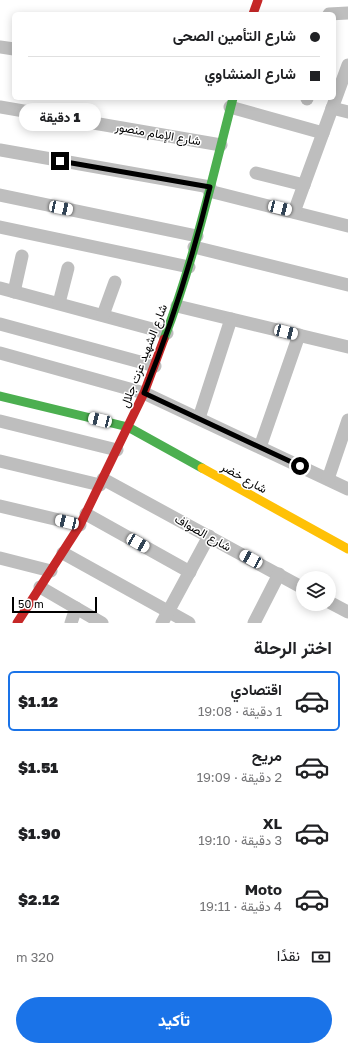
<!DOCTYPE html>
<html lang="ar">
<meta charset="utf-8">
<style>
:root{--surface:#fff;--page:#f6f6f6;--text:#202124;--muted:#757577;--line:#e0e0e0;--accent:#1a73e8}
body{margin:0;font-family:"Golos Text",Vazirmatn,sans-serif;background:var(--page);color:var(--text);direction:rtl;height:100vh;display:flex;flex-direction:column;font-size:15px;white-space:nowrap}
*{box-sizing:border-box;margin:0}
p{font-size:13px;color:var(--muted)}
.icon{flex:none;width:22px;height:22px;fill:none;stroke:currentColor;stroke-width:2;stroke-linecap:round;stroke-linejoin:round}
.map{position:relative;height:623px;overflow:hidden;direction:ltr}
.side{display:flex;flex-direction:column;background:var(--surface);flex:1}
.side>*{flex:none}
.guide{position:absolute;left:12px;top:12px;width:324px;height:88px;border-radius:6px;box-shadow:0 2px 10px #0003;direction:rtl;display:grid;align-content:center;height:88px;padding:0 16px;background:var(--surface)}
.controls{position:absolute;left:296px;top:571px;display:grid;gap:8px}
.controls a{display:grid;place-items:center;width:40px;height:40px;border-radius:50%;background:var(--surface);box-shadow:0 2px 10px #0003;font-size:20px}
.scale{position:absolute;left:12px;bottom:10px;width:85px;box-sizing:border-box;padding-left:4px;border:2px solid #000;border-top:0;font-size:11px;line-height:14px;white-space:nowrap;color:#000;-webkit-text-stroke:3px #fff;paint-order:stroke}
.end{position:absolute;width:18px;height:18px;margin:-9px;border:5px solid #000;background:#fff;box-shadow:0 0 0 2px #fff}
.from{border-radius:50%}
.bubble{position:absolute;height:28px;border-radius:14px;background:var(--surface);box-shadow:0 2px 10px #0003;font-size:13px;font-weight:800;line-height:28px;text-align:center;direction:rtl}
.car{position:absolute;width:12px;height:24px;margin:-12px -6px;border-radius:5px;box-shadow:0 0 3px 1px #0007;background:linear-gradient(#fff 24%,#345 0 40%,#fff 0 76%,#345 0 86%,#fff 0)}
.guide b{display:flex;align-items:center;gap:14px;height:38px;font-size:15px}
.guide b+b{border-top:1px solid var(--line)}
.guide i{width:10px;height:10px;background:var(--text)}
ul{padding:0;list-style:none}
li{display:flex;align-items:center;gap:12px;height:60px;margin:0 8px 6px;padding:0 8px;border:2px solid transparent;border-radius:6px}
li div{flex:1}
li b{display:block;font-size:15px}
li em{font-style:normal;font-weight:800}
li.selected{border-color:var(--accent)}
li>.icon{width:36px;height:36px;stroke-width:1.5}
h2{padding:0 16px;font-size:18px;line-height:48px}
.pay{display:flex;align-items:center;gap:10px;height:44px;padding:0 16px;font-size:15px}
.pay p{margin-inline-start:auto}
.primary-button{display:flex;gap:8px;margin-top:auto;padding:8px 16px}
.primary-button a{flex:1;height:46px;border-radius:24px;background:var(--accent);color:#fff;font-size:16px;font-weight:800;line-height:46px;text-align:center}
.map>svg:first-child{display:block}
</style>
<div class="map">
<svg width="348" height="623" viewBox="0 0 348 623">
<rect width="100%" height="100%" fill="#fff"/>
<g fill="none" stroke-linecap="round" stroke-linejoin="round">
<g stroke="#bebebe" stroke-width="13">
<path d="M 329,14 L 348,13"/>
<path d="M 0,47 L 14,49"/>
<path d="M 307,99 L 307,98"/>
<path d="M 0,107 L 221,145"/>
<path d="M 230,107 L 323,133"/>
<path d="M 332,108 L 348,112"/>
<path d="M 0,150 L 210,187"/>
<path d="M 256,173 L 304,185"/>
<path d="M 209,191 L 348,226"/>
<path d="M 0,195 L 197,236"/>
<path d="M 294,212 L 348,65"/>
<path d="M 0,227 L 189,267"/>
<path d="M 194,247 L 348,285"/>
<path d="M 0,288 L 167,333"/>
<path d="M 14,292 L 22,256"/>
<path d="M 59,303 L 68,268"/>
<path d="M 177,306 L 348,347"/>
<path d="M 103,315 L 115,282"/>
<path d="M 0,324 L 155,366"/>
<path d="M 0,353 L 144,393 L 348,489"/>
<path d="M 199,418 L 231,319"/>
<path d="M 0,421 L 117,450"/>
<path d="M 260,447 L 299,335"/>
<path d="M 0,461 L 100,485"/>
<path d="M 103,479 L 303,588"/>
<path d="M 328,479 L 348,420"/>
<path d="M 0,506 L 80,525"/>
<path d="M 86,514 L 190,572"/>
<path d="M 63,553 L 189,623"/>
<path d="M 0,558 L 51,571"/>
<path d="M 40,587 L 102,623"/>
<path d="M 329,602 L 348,612"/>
<path d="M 71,623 L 76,608"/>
<path d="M 162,623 L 209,536"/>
<path d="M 254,623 L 279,574"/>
</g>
<g stroke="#4caf50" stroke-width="9">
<path d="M 164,339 C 194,261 212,179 233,98"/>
<path d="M 0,396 L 128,427 L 202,468"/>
</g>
<path stroke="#ffc107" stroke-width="9" d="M 202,468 L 348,549"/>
<g stroke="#c62828" stroke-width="9">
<path d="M 253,14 L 258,0"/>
<path d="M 17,623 L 80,525 L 144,393 L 164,339"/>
</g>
</g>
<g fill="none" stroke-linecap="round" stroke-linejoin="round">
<path stroke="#000" stroke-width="5" d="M 60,161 L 210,187 C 193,257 171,326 144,393 L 300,466"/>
</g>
<g text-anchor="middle" stroke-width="3" stroke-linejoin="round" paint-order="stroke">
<g font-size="12" fill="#000" stroke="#fff">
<text transform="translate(158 134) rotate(10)" y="4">شارع الإمام منصور</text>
<text transform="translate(144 356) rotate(-69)" y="4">شارع الشهيد عزت جلال</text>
<text transform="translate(244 478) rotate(29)" y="4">شارع خضر</text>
<text transform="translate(203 533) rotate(29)" y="4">شارع الصواف</text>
</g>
</g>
</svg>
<div class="controls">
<a><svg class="icon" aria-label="layers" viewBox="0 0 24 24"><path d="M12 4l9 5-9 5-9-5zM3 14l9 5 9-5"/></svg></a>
</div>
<div class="scale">50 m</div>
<i class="end from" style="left:300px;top:466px"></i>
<i class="end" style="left:60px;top:161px"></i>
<div class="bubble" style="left:19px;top:103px;width:82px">1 دقيقة</div>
<i class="car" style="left:61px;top:208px;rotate:102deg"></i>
<i class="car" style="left:280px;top:208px;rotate:104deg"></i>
<i class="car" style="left:286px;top:332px;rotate:104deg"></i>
<i class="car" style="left:100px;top:420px;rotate:284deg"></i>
<i class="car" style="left:67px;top:522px;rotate:283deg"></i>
<i class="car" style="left:138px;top:543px;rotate:120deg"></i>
<i class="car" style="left:251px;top:559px;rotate:299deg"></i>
<div class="guide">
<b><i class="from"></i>شارع التأمين الصحى</b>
<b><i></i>شارع المنشاوي</b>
</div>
</div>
<section class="side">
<h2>اختر الرحلة</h2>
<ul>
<li class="selected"><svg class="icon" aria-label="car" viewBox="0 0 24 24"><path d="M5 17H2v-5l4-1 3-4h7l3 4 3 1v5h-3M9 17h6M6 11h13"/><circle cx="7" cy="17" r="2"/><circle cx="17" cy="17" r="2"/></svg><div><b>اقتصادي</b><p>1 دقيقة · 19:08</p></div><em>$1.12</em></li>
<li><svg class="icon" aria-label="car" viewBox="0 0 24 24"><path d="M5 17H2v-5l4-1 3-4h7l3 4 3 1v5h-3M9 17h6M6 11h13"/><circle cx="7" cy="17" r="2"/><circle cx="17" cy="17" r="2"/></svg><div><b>مريح</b><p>2 دقيقة · 19:09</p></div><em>$1.51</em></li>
<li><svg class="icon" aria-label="car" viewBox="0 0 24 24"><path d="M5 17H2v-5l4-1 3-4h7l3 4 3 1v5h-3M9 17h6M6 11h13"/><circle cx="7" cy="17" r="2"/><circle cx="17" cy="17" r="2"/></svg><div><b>XL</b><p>3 دقيقة · 19:10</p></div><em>$1.90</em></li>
<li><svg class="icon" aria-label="car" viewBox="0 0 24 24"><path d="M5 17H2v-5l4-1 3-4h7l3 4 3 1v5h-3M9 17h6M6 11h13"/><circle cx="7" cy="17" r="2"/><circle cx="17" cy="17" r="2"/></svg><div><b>Moto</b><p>4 دقيقة · 19:11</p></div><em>$2.12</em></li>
</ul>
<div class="pay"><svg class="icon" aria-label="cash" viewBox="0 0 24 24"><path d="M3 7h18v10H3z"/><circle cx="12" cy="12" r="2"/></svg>نقدًا<p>320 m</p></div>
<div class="primary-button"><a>تأكيد</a></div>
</section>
